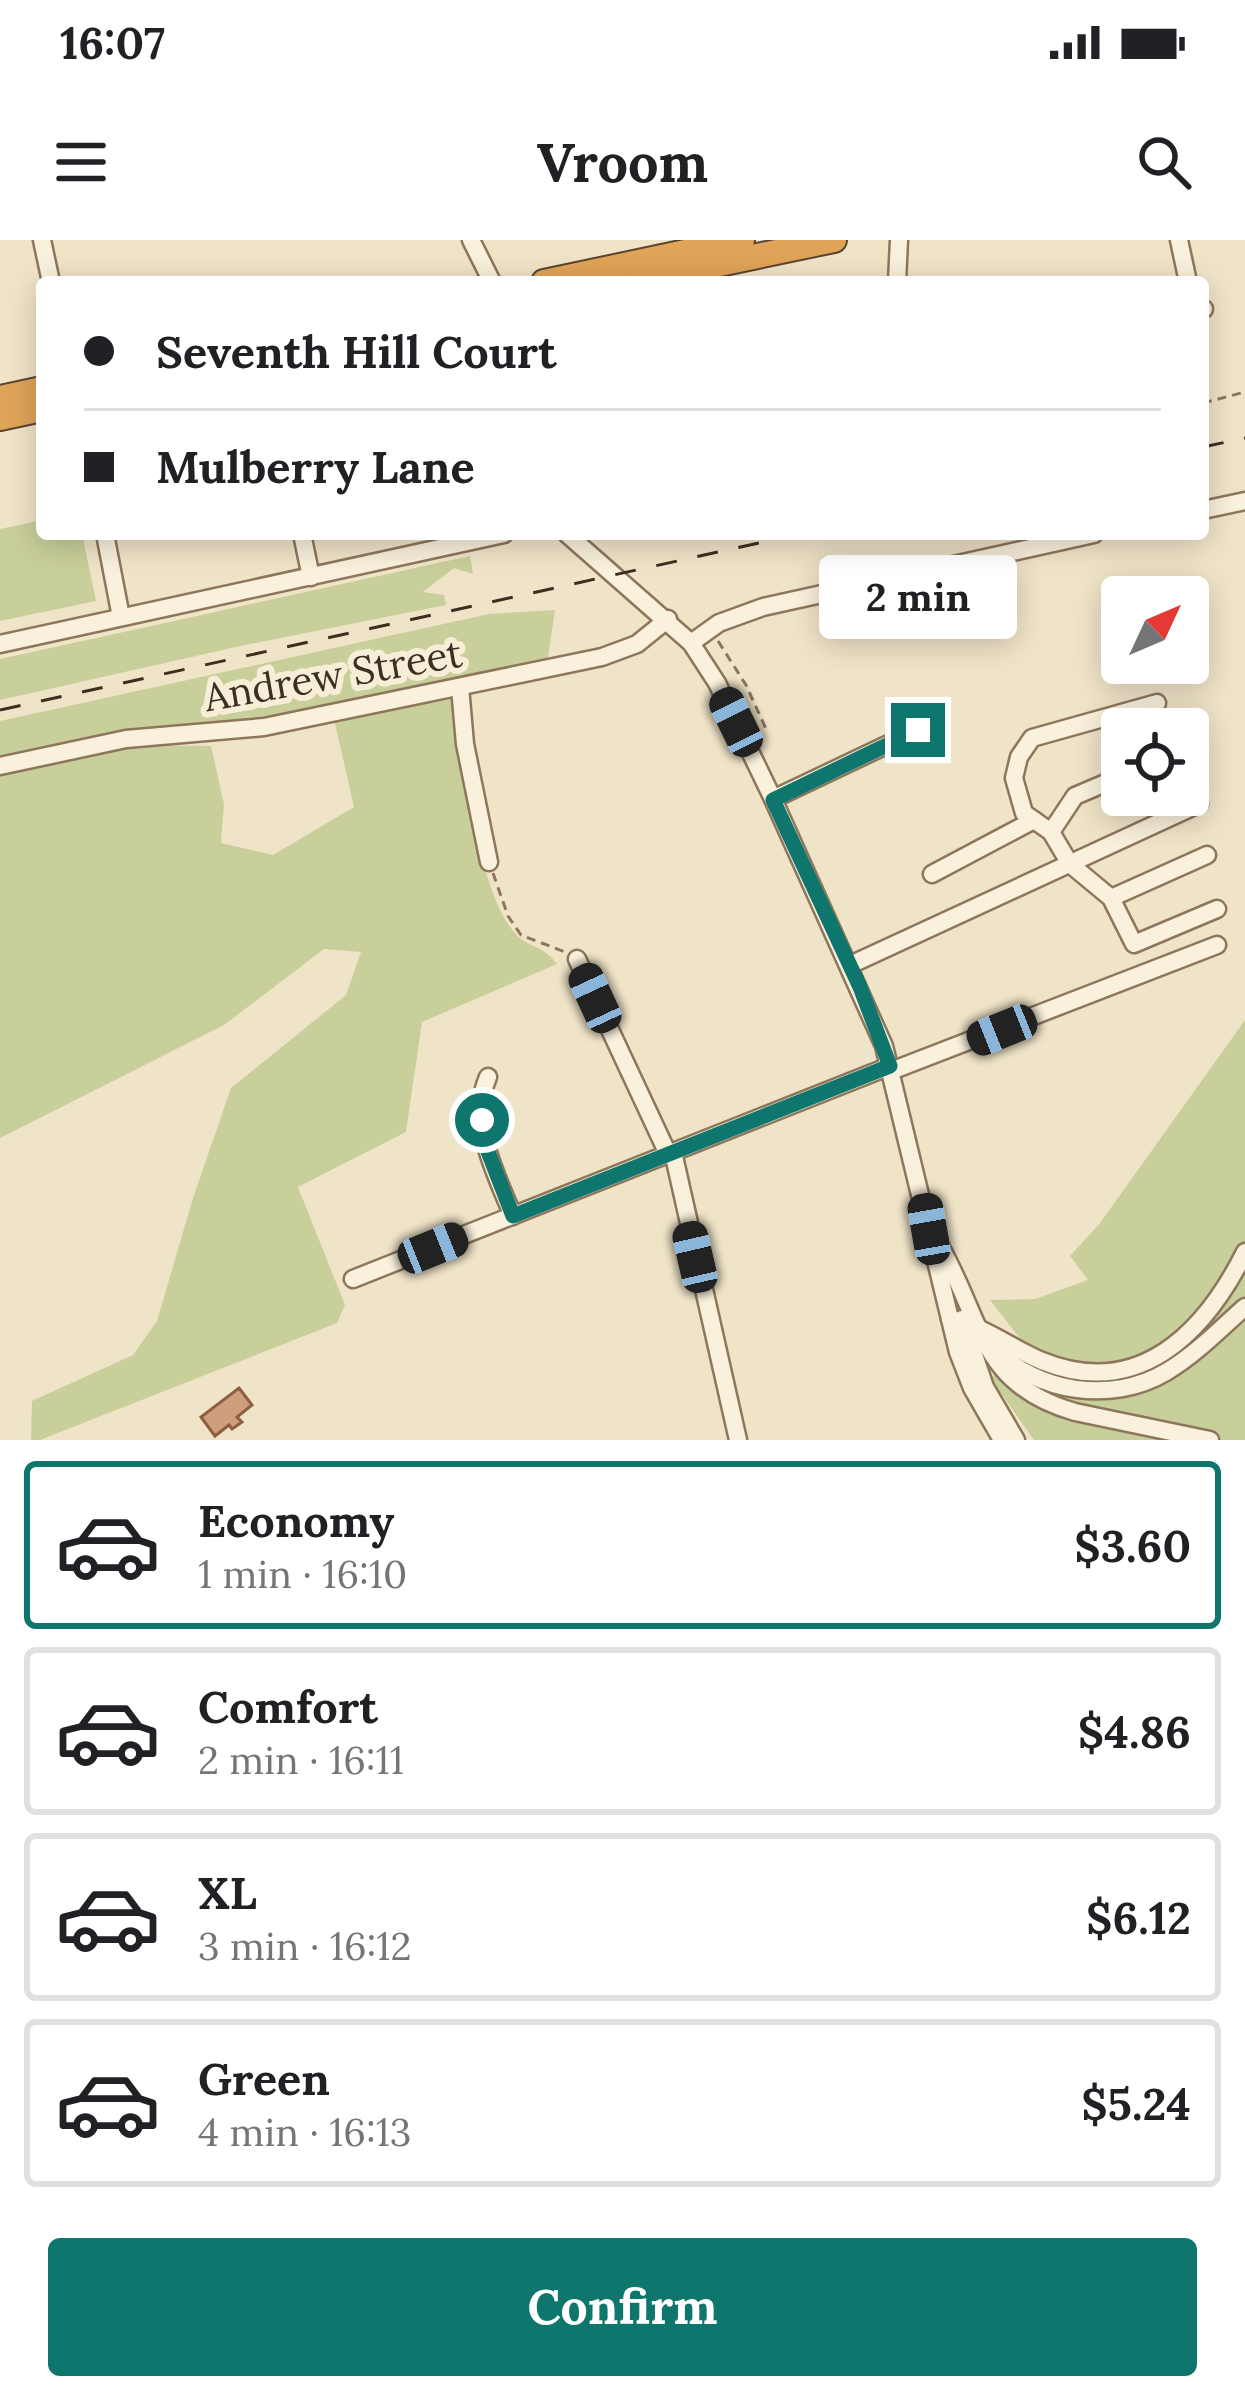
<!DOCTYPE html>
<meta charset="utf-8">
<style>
:root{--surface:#fff;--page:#f6f6f6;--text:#202124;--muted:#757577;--line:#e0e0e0;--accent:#0f766e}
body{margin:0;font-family:Lora,serif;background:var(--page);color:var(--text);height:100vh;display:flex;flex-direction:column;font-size:45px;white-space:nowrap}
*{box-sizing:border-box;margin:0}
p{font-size:39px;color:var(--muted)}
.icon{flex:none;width:66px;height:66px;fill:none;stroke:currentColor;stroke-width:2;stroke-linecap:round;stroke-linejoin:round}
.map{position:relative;height:1200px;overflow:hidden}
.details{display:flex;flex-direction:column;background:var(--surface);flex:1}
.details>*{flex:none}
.guide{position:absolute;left:36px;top:36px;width:1173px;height:264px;border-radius:12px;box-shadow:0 6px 30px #0003;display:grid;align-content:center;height:264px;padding:0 48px;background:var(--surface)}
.needle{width:78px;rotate:46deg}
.tools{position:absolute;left:1101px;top:336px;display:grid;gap:24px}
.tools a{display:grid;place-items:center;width:108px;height:108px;border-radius:12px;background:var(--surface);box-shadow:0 6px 30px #0003;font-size:60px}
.end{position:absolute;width:54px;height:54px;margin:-27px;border:15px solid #0f766e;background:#fff;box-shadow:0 0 0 6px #fff}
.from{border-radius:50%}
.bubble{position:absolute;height:84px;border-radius:12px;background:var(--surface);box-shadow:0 6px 30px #0003;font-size:39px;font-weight:700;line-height:84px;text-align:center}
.car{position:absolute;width:36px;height:72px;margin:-36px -18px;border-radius:15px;box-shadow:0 0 9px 3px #0007;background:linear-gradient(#222 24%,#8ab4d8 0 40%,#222 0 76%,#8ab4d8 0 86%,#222 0)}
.guide b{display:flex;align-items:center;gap:42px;height:114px;font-size:45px}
.guide b+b{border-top:3px solid var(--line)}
.guide i{width:30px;height:30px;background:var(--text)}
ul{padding:21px 0 0;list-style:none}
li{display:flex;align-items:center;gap:36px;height:168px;margin:0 24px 18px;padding:0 24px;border:6px solid var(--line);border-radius:12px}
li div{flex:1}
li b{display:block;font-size:45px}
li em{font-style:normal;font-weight:700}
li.on{border-color:var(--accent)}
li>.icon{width:108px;height:108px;stroke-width:1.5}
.action{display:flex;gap:24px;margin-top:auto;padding:24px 48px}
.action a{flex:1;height:138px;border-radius:12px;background:var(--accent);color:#fff;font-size:48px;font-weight:700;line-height:138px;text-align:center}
.status{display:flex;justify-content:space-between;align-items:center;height:84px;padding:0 60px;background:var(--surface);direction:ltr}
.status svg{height:33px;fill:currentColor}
header{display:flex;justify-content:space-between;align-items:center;height:156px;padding:0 48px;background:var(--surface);font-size:54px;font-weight:700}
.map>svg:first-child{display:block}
</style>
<div class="status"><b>16:07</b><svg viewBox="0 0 49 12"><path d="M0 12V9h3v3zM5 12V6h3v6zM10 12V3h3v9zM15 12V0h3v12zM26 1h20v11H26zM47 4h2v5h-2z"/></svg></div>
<header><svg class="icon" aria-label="menu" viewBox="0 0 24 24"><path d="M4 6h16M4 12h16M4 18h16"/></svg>Vroom<svg class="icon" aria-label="search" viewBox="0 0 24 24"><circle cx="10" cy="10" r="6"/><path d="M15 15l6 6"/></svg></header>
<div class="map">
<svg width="1245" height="1200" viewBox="0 0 1245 1200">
<rect width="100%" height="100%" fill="#f0e4c8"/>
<g fill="#c9cf9b">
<path d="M 42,280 L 42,294 L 82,294 L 96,361 L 0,381 L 0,289 Z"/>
<path d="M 470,316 L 473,334 L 454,328 L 423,352 L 444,355 L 446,365 L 245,405 L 0,460 L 0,419 Z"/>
<path d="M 555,370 L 548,418 L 253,482 L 146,490 L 65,503 L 0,519 L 0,481 L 489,374 Z"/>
<path d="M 454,459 C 464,517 477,649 514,692 C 528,709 541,703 557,724 L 422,782 L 406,892 L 298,947 L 345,1065 L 337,1083 L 40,1200 L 31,1200 L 32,1161 L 133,1115 L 157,1081 L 193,958 L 231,848 L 346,755 L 361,712 L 324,709 L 224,785 L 0,898 L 0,535 L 145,505 L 211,506 L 224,564 L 221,603 L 273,615 L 354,567 L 334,479 Z"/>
<path d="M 1245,780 L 1245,1200 L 1034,1200 L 991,1139 L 1018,1096 L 990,1060 L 1035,1059 L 1088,1040 L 1070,1016 L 1100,983 Z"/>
</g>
<path fill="#cf9f7d" stroke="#8d5f41" stroke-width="3" d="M 239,1148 L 252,1165 L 237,1177 L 242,1182 L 232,1189 L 229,1185 L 215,1196 L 201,1177 Z"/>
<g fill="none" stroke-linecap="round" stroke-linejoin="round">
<g stroke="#8d765c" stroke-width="21">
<g id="minor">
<path d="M 42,0 L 51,42"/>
<path d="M 471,0 L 492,42"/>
<path d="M 1179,0 L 1188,42"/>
<path d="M 897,42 L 899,0"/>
<path d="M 1203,69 L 1204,69"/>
<path d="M 1203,270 L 1245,261"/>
<path d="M 105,294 L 121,377"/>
<path d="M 302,294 L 311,337"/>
<path d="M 567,294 L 691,403 L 717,443 L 773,559 L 884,806 L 958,1112 L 972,1148 L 1002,1200"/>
<path d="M 691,403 L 719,383 L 763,367 L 1094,294"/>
<path d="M 0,404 L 504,294"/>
<path d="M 460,447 L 465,504 L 489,622"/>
<path d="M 1157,463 L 1032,498 L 1019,517 L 1014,538 L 1024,573 L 1051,592 L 1070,624 L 1111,658 L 1134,704 L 1217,669"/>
<path d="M 1188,508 L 1189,507"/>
<path d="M 0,526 L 126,499 L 264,487 L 602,417 L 637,404 L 668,379"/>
<path d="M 773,559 L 918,490"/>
<path d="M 1051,592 L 1075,556 L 1122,536"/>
<path d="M 932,634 L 1034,580"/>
<path d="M 1111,658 L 1207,615"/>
<path d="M 577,719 L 668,914"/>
<path d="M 850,725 L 1199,564"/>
<path d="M 891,831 L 1217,705"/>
<path d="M 488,837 C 468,883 496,934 513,976"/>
<path d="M 673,912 L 738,1200"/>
<path d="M 941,1008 C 983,1082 980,1145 1075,1172 L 1210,1200"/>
<path d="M 353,1039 L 890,826"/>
<path d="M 950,1079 C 984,1086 1011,1108 1042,1121 C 1138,1160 1204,1094 1245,1012"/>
<path d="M 962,1079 L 985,1147 L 1016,1200"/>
<path d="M 994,1108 C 1037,1153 1112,1164 1166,1132 C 1195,1115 1220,1089 1245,1067"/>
</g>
</g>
<g stroke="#5b4430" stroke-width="28">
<g id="highway">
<path d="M 544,42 L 742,0"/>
<path d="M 633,42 L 834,0"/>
<path d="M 0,158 L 42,149"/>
<path d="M 0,178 L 42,169"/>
</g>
</g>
<g stroke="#8d765c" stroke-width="3" stroke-dasharray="9 6" stroke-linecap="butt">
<path d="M 1203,163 L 1245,152"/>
<path d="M 718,401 L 746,445 L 766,489"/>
<path d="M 493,633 L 508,676 L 521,695 L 565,712"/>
</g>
<use href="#minor" stroke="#faf1dc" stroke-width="16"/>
<use href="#highway" stroke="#e0a458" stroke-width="24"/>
<g stroke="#3d2e20" stroke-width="3" stroke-dasharray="21 21" stroke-linecap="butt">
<path d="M 1203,207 L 1245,198"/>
<path d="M 0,470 L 800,294"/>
</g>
</g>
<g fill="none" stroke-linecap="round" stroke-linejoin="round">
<path stroke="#0f766e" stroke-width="15" d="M 482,880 L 487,909 L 513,976 L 890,826 L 860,747 L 773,560 L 918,490"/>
</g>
<g text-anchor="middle" stroke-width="12" stroke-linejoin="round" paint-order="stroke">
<g font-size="39" fill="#3d2e20" stroke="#f7eed8">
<text transform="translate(333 435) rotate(-10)" y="14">Andrew Street</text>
</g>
</g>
</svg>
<div class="tools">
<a><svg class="needle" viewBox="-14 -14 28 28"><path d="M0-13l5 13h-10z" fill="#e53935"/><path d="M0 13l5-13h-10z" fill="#757577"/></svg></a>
<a><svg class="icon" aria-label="locate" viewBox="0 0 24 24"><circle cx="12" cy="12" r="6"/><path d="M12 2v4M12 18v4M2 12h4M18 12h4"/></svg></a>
</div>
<i class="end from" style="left:482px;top:880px"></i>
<i class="end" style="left:918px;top:490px"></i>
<div class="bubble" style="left:819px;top:315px;width:198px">2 min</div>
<i class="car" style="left:736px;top:482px;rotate:334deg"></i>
<i class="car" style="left:595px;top:758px;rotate:335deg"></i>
<i class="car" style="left:1002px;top:790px;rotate:248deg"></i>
<i class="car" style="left:929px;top:989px;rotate:350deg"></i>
<i class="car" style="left:433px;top:1008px;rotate:68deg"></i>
<i class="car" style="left:695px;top:1017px;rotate:347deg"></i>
<div class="guide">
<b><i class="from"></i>Seventh Hill Court</b>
<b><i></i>Mulberry Lane</b>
</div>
</div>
<section class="details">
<ul>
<li class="on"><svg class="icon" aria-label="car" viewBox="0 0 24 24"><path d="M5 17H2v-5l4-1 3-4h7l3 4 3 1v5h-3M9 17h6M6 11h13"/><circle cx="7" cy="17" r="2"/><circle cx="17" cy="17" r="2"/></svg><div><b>Economy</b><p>1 min · 16:10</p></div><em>$3.60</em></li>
<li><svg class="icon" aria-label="car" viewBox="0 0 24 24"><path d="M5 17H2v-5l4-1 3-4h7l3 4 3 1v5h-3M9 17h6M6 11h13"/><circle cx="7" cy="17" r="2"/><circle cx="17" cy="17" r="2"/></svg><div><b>Comfort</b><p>2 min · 16:11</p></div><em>$4.86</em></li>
<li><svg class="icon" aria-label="car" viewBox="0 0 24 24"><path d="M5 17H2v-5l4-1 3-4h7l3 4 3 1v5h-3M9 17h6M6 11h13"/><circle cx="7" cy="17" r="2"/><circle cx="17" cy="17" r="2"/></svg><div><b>XL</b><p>3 min · 16:12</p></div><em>$6.12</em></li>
<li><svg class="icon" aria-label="car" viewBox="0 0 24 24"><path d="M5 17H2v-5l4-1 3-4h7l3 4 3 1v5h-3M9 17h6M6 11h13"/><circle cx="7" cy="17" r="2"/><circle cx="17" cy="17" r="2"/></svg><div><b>Green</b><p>4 min · 16:13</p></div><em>$5.24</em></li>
</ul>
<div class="action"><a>Confirm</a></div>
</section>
